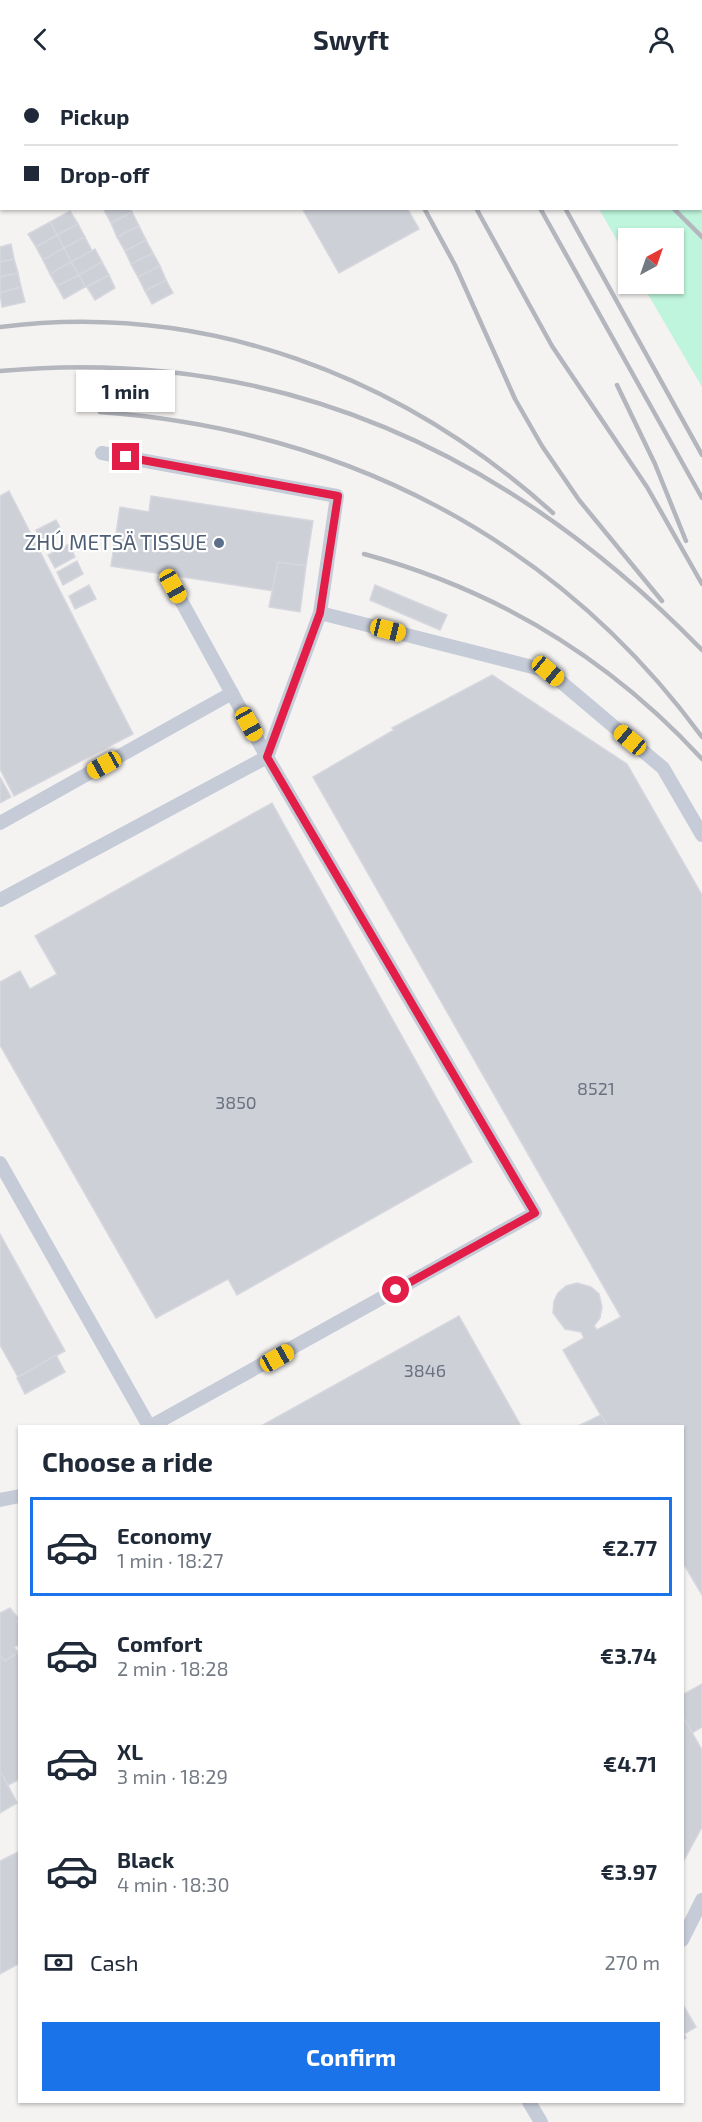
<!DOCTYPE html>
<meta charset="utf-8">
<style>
:root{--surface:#fff;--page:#f2f2f3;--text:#1f2937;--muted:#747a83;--line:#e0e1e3;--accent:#1a73e8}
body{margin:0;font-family:"Exo 2",sans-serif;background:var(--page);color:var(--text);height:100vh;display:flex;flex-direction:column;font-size:22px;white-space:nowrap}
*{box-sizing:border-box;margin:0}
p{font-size:20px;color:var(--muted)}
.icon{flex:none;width:33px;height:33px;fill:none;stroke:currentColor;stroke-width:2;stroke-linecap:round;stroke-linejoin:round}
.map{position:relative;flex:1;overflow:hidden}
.drawer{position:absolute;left:18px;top:1347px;width:666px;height:678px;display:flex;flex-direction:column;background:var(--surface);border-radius:0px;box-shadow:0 2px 4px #0004}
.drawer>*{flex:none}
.hud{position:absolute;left:0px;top:0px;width:702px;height:132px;box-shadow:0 2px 4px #0004;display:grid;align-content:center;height:132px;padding:0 24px;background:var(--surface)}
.needle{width:39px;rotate:40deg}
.controls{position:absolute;left:618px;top:150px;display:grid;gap:12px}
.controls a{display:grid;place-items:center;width:66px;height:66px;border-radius:0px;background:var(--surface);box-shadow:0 2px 4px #0004;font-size:30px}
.end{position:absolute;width:27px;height:27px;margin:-14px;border:8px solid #e11d48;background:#fff;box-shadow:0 0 0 3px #fff}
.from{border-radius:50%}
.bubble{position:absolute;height:42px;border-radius:0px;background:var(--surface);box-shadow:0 2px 4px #0004;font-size:20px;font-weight:700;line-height:42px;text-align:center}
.car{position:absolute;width:18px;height:36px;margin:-18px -9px;border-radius:8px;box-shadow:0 0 4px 2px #0007;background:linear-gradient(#f5c518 24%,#345 0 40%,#f5c518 0 76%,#345 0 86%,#f5c518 0)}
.hud b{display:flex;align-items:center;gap:21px;height:57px;font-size:22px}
.hud b+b{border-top:2px solid var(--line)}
.hud i{width:15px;height:15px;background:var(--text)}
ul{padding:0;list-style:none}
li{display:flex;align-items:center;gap:18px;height:99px;margin:0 12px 9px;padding:0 12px;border:3px solid transparent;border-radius:0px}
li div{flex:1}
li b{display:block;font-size:22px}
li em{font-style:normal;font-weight:700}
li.current{border-color:var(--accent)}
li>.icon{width:54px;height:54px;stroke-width:1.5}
h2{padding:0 24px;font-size:27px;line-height:72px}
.pay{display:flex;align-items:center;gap:15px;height:66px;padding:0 24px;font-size:22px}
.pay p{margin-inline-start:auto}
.primary-button{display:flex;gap:12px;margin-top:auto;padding:12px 24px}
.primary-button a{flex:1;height:69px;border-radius:0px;background:var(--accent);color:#fff;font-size:24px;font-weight:700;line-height:69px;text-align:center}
header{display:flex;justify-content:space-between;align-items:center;height:78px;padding:0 24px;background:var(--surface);font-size:27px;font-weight:700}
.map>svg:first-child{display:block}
</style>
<header><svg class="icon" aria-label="back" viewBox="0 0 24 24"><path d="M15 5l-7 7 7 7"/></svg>Swyft<svg class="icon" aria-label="person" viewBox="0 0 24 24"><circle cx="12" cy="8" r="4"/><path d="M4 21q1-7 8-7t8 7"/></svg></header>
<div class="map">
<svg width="702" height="2044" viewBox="0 0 702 2044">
<rect width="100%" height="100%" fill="#f5f3f2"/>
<path fill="#bef5dc" d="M 524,0 L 702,0 L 702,309 L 642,206 L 674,206 L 674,160 L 628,160 L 628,181 L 599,131 L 700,130 L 700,2 Z"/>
<g fill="#ced0d8" stroke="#d6d7de" stroke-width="1.5">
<path d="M 246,0 L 334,0 L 335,2 L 247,2 Z"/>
<path d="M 107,130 L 130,130 L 132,134 L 111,145 L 104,132 Z"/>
<path d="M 302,130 L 407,130 L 419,151 L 339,195 Z"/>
<path d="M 70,133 L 78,146 L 57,157 L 50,144 Z"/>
<path d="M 132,134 L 139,148 L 117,159 L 111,145 Z"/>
<path d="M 50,144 L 57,157 L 36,169 L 28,156 Z"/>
<path d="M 78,146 L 85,159 L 64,170 L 57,157 Z"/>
<path d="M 139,148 L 146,162 L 125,173 L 117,159 Z"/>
<path d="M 57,157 L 64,170 L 43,182 L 36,169 Z"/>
<path d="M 85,159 L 92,173 L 71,184 L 64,170 Z"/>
<path d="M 146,162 L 153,175 L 131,186 L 125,173 Z"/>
<path d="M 11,166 L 14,181 L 0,184 L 0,169 Z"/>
<path d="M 64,170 L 71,184 L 50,196 L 43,182 Z"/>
<path d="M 95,171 L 102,184 L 79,197 L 71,184 Z"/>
<path d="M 153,175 L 160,188 L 138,199 L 131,186 Z"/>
<path d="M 14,181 L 18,195 L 0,199 L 0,184 Z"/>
<path d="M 71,184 L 79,197 L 57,208 L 50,196 Z"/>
<path d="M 102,184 L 109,197 L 85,209 L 79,197 Z"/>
<path d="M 160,188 L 166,202 L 145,213 L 138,199 Z"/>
<path d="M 18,195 L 21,209 L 0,215 L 0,199 Z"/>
<path d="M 79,197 L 85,209 L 64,221 L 57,208 Z"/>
<path d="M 109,197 L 115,210 L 95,222 L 87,209 Z"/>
<path d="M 166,202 L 173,215 L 152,226 L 145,213 Z"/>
<path d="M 21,209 L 25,224 L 2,229 L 0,215 Z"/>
<path d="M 9,413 L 133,656 L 14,718 L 0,691 L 0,418 Z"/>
<path d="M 151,418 L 313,443 L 306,488 L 278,484 L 274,513 L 111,488 L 120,429 L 149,434 Z"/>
<path d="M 56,442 L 63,455 L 42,465 L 36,452 Z"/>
<path d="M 69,466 L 75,479 L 55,490 L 48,477 Z"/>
<path d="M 77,483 L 83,496 L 63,507 L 57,494 Z"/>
<path d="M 278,484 L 306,488 L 300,534 L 269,529 Z"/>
<path d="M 89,507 L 96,521 L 75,531 L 69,518 Z"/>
<path d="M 375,507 L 447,537 L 440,552 L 370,522 Z"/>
<path d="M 492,597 L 627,686 L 702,817 L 702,1517 L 682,1483 L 682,1348 L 607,1348 L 563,1272 L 584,1260 L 581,1254 L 565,1251 L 553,1235 L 554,1223 L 558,1215 L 566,1208 L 577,1205 L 591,1209 L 599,1216 L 602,1229 L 600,1240 L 594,1248 L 597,1252 L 621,1239 L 313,699 L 394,652 L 392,650 Z"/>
<path d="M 0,699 L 11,719 L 0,725 Z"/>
<path d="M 272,725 L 472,1084 L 237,1217 L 228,1201 L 156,1240 L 0,967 L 0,904 L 20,893 L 30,911 L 57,896 L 35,858 Z"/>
<path d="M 0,1156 L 65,1273 L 18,1299 L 0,1267 Z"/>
<path d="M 459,1238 L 521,1348 L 261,1348 Z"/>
<path d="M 56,1277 L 65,1294 L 25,1316 L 17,1300 Z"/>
<path d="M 601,1337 L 607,1348 L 578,1348 Z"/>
<path d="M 10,1530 L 19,1541 L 17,1543 L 20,1548 L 20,1566 L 14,1569 L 18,1575 L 4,1583 L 0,1576 L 0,1535 Z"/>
<path d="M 20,1574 L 20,1701 L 8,1707 L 0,1697 L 0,1576 L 4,1583 Z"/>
<path d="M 702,1606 L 702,1649 L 692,1655 L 682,1637 L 682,1617 Z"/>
<path d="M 682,1637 L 702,1672 L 702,1749 L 682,1786 Z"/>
<path d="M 2,1696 L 17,1725 L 0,1735 L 0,1697 Z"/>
<path d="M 20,1773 L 20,1885 L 0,1896 L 0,1783 Z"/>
<path d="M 682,1925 L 696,1949 L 684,1956 L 686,1960 L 682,1962 Z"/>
</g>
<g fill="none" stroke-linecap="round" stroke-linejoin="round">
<g stroke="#c5ccd8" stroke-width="14">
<path d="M 102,375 L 337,418 L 320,535 L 267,679 L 173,508"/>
<path d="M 320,535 L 548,593 L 663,690 L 702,757"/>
<path d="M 0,745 L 232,615"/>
<path d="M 0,822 L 267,679 L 535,1135 L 151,1348"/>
<path d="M 0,1085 L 149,1348"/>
<path d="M 0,1422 L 20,1418"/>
<path d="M 682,1862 L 702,1822"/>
<path d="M 529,2024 L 541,2044"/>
</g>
<g stroke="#b4b6bd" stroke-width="4.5">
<path d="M 351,0 L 352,2"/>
<path d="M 403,0 L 404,2"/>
<path d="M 468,0 L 469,2"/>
<path d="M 492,0 L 493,2"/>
<path d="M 556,0 L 557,2"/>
<path d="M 424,130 L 455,187 L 515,321 L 542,368 L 579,422 L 662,523"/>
<path d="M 476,130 L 552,268 L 647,409 L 702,506"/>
<path d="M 540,130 L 702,420"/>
<path d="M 565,130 L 702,377"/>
<path d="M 673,130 L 702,159"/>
<path d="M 0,249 C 206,223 401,298 553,435"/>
<path d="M 0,293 C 279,267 510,375 702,572"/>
<path d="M 617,307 L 655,386 L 686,463"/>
<path d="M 100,334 C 344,352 556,460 702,659"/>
<path d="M 364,476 C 497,512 609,580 702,681"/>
</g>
</g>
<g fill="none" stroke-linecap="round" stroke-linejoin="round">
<path stroke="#e11d48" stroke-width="8" d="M 126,379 L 338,418 L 320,535 L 267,679 L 535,1135 L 396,1212"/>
</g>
<circle fill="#5c6f8a" stroke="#fff" stroke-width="2" cx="219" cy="465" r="6"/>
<g text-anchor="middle" stroke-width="4.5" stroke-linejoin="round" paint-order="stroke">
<g font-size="18" fill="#6a7280">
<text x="596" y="1017">8521</text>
<text x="236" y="1031">3850</text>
<text x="425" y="1299">3846</text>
</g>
<g font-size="21" fill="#4e5e75" stroke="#fff" text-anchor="end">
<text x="207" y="472">ZHÚ METSÄ TISSUE</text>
</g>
</g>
</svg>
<div class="controls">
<a><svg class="needle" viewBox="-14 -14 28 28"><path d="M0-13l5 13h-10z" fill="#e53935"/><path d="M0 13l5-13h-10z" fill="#747a83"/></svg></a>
</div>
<i class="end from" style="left:396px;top:1212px"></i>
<i class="end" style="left:126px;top:379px"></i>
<div class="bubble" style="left:76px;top:292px;width:99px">1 min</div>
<i class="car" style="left:173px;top:508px;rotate:151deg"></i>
<i class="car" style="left:388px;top:552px;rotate:104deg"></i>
<i class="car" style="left:548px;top:593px;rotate:130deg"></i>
<i class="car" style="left:249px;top:646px;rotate:151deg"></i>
<i class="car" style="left:630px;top:662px;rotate:310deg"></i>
<i class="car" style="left:104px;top:687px;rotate:241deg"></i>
<i class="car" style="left:277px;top:1280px;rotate:61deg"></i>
<div class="hud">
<b><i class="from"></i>Pickup</b>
<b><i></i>Drop-off</b>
</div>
<section class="drawer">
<h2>Choose a ride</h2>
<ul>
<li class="current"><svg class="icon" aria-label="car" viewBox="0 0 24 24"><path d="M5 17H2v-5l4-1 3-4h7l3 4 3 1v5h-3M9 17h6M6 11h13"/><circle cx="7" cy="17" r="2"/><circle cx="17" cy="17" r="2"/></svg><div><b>Economy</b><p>1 min · 18:27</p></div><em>€2.77</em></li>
<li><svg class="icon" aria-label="car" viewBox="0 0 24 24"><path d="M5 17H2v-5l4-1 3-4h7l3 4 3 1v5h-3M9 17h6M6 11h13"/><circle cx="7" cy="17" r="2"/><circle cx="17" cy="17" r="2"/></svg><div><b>Comfort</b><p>2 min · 18:28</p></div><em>€3.74</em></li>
<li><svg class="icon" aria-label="car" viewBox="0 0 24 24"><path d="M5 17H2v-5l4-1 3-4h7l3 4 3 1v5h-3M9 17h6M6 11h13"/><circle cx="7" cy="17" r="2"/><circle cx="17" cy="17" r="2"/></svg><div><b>XL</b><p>3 min · 18:29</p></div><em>€4.71</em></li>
<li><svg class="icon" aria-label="car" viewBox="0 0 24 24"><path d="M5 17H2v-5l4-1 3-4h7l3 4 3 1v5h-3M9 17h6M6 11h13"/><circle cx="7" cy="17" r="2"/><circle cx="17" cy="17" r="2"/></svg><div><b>Black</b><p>4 min · 18:30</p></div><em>€3.97</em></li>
</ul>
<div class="pay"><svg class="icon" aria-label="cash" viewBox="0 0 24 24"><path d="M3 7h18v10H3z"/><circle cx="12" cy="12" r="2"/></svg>Cash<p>270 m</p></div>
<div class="primary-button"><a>Confirm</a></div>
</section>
</div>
